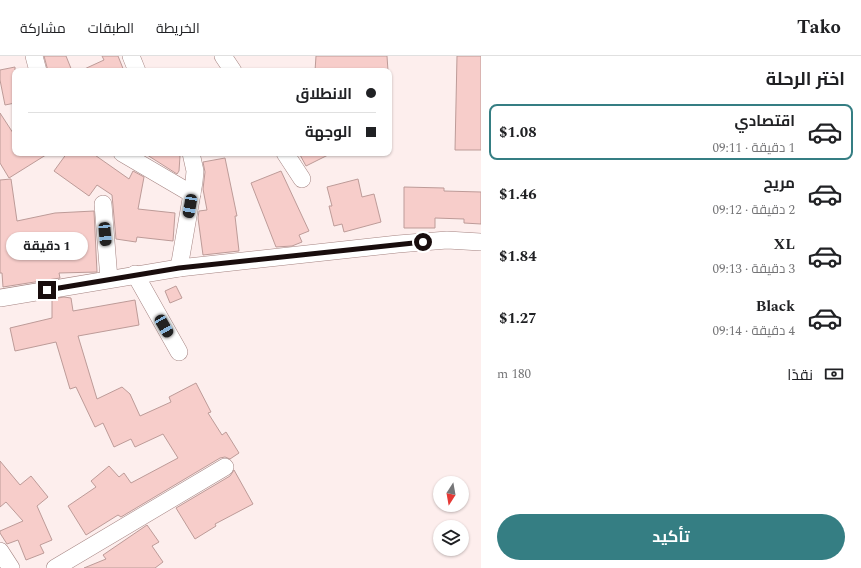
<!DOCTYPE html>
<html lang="ar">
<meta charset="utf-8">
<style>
:root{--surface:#fff;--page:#f2f2f2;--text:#202124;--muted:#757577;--line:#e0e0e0;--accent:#357e83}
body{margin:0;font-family:Spectral,Cairo,serif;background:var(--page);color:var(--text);direction:rtl;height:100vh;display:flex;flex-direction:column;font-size:15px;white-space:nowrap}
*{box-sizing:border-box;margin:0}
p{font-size:13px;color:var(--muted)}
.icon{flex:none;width:22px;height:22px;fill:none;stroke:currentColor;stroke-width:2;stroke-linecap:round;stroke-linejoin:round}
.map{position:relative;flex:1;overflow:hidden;direction:ltr}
.sheet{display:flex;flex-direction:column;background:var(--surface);width:380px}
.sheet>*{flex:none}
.hud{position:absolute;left:12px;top:12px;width:380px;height:88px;border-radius:8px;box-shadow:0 1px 3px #0004;direction:rtl;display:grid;align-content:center;height:88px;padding:0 16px;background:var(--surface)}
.needle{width:26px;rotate:191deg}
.controls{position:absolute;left:433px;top:420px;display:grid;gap:8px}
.controls a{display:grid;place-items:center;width:36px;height:36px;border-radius:50%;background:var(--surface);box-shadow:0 1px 3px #0004;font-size:20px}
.end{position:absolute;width:18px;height:18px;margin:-9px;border:5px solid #190d0d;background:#fff;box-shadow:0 0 0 2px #fff}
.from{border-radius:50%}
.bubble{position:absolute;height:28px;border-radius:14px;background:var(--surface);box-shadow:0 1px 3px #0004;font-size:13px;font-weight:700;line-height:28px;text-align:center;direction:rtl}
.car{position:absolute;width:12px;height:24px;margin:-12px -6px;border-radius:5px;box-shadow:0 0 3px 1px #0007;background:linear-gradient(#222 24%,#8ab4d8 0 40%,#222 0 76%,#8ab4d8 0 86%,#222 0)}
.hud b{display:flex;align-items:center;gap:14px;height:38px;font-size:15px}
.hud b+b{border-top:1px solid var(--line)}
.hud i{width:10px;height:10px;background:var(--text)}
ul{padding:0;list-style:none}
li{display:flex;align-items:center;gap:12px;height:56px;margin:0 8px 6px;padding:0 8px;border:2px solid transparent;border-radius:8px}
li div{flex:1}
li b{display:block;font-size:15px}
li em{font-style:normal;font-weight:700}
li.current{border-color:var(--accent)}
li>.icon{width:36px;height:36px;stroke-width:1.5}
h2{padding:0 16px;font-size:18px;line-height:48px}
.pay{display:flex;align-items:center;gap:10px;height:44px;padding:0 16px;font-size:15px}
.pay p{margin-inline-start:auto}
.action{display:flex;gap:8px;margin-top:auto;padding:8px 16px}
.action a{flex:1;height:46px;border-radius:24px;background:var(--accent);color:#fff;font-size:16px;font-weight:700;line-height:46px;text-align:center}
header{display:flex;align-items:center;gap:24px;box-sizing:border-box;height:56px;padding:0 20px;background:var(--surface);border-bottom:1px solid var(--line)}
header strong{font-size:19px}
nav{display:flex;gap:22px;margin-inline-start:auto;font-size:14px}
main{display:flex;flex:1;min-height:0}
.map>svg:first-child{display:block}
</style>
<header>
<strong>Tako</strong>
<nav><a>الخريطة</a><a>الطبقات</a><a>مشاركة</a></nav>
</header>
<main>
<section class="sheet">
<h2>اختر الرحلة</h2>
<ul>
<li class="current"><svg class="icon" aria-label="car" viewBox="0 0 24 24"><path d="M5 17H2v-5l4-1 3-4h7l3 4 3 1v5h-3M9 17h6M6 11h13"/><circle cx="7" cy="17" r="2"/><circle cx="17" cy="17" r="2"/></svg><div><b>اقتصادي</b><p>1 دقيقة · 09:11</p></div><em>$1.08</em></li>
<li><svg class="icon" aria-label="car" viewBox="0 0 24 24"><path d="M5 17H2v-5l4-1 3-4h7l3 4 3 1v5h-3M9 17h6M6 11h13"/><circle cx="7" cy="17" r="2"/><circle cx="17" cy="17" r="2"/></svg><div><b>مريح</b><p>2 دقيقة · 09:12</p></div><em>$1.46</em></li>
<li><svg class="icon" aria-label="car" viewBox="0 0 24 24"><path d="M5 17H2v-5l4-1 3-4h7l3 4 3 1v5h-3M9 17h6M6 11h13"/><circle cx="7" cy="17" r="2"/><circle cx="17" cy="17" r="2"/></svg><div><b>XL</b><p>3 دقيقة · 09:13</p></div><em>$1.84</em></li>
<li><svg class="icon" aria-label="car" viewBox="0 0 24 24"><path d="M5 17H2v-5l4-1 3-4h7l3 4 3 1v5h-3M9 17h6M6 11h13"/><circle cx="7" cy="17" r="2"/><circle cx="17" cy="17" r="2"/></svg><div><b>Black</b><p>4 دقيقة · 09:14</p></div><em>$1.27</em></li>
</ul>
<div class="pay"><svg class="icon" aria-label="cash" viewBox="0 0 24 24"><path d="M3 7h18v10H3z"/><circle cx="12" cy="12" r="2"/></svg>نقدًا<p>180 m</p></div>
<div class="action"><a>تأكيد</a></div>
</section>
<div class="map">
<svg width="481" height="512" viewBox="0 0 481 512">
<rect width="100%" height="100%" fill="#fdeeed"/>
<g fill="#f7cdca" stroke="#bd9b98">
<path d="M 44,0 L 66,0 L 72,15 L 48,15 Z"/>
<path d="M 102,0 L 118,0 L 124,15 L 80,15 L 104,4 Z"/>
<path d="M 316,0 L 387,0 L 388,15 L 315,15 Z"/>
<path d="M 457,0 L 481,0 L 481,94 L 455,94 Z"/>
<path d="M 15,11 L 15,47 L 5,49 L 0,24 L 0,14 Z"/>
<path d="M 0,57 L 15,80 L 15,97 L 49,97 L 9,122 L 0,107 Z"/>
<path d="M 67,97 L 92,97 L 129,123 L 133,115 L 144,121 L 138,153 L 175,157 L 173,185 L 137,181 L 136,186 L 116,183 L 112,139 L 97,129 L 89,140 L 54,115 Z"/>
<path d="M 144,97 L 175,97 L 180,100 L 179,115 L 177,118 Z"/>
<path d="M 299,97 L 332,97 L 306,110 Z"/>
<path d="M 225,102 L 237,160 L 235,160 L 239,195 L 203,199 L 198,162 L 199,155 L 207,154 L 203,133 L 205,116 L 203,106 Z"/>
<path d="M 281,115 L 309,175 L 299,179 L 302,186 L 292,190 L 276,191 L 251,127 Z"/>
<path d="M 11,123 L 17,165 L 55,157 L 94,155 L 97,216 L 59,217 L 60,222 L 3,231 L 2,217 L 0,217 L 0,124 Z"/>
<path d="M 358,123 L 362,141 L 374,138 L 381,166 L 344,176 L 342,168 L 334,170 L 329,150 L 332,150 L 327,131 Z"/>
<path d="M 404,131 L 444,132 L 444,135 L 481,136 L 481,168 L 464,167 L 464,163 L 435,162 L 435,172 L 404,172 Z"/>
<path d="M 176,230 L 182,242 L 170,247 L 165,235 Z"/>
<path d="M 64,241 L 71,242 L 73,255 L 135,244 L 139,269 L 78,280 L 97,343 L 122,331 L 130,338 L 140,360 L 171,346 L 169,341 L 196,327 L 211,356 L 208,357 L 222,379 L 226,376 L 239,397 L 230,403 L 225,401 L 220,402 L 121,461 L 118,459 L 86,479 L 68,450 L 96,431 L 91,425 L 109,410 L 119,421 L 124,417 L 131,427 L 178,402 L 163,378 L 135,391 L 131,383 L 114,391 L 103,367 L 95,371 L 76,331 L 70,333 L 56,286 L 15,295 L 10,272 L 52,262 L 52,243 Z"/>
<path d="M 0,405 L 20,429 L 31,420 L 48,441 L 37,450 L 52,484 L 40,489 L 44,497 L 26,504 L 18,484 L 7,488 L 0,477 L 0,475 L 23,465 L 6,446 L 0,451 Z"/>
<path d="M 234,414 L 253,448 L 215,468 L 216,470 L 195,483 L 176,452 L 230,420 Z"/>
<path d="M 147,469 L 159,486 L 152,490 L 163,506 L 155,512 L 84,512 L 106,503 L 103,499 Z"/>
</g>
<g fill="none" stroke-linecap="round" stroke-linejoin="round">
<g stroke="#a58482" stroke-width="18">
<g id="minor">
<path d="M 34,0 L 38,15"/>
<path d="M 131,0 L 137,15"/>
<path d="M 223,0 L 233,15"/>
<path d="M 122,97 L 192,138"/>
<path d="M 285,97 L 302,123"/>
<path d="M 103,148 L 109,223"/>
<path d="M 179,212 L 194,126 L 195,115 L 191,97"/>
<path d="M 135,218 L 179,296"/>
<path d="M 0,242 L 179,212 L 398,188 L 447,184 L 481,186"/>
<path d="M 0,495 L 11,512"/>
<path d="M 55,512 L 225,411"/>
</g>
</g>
<use href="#minor" stroke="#fff" stroke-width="17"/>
</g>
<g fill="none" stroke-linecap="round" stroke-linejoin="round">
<path stroke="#190d0d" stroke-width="5" d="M 47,234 L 179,212 L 423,186"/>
</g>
</svg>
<div class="controls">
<a><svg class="needle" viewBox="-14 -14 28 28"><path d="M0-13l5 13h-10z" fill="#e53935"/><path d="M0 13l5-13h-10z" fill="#757577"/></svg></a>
<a><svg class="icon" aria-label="layers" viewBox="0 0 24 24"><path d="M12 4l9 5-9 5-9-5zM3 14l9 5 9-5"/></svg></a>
</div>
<i class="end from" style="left:423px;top:186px"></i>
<i class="end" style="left:47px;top:234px"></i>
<div class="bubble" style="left:6px;top:176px;width:82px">1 دقيقة</div>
<i class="car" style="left:190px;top:150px;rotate:190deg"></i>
<i class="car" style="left:105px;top:178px;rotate:175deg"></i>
<i class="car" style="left:164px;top:270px;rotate:150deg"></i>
<div class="hud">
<b><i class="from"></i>الانطلاق</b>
<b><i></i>الوجهة</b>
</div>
</div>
</main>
